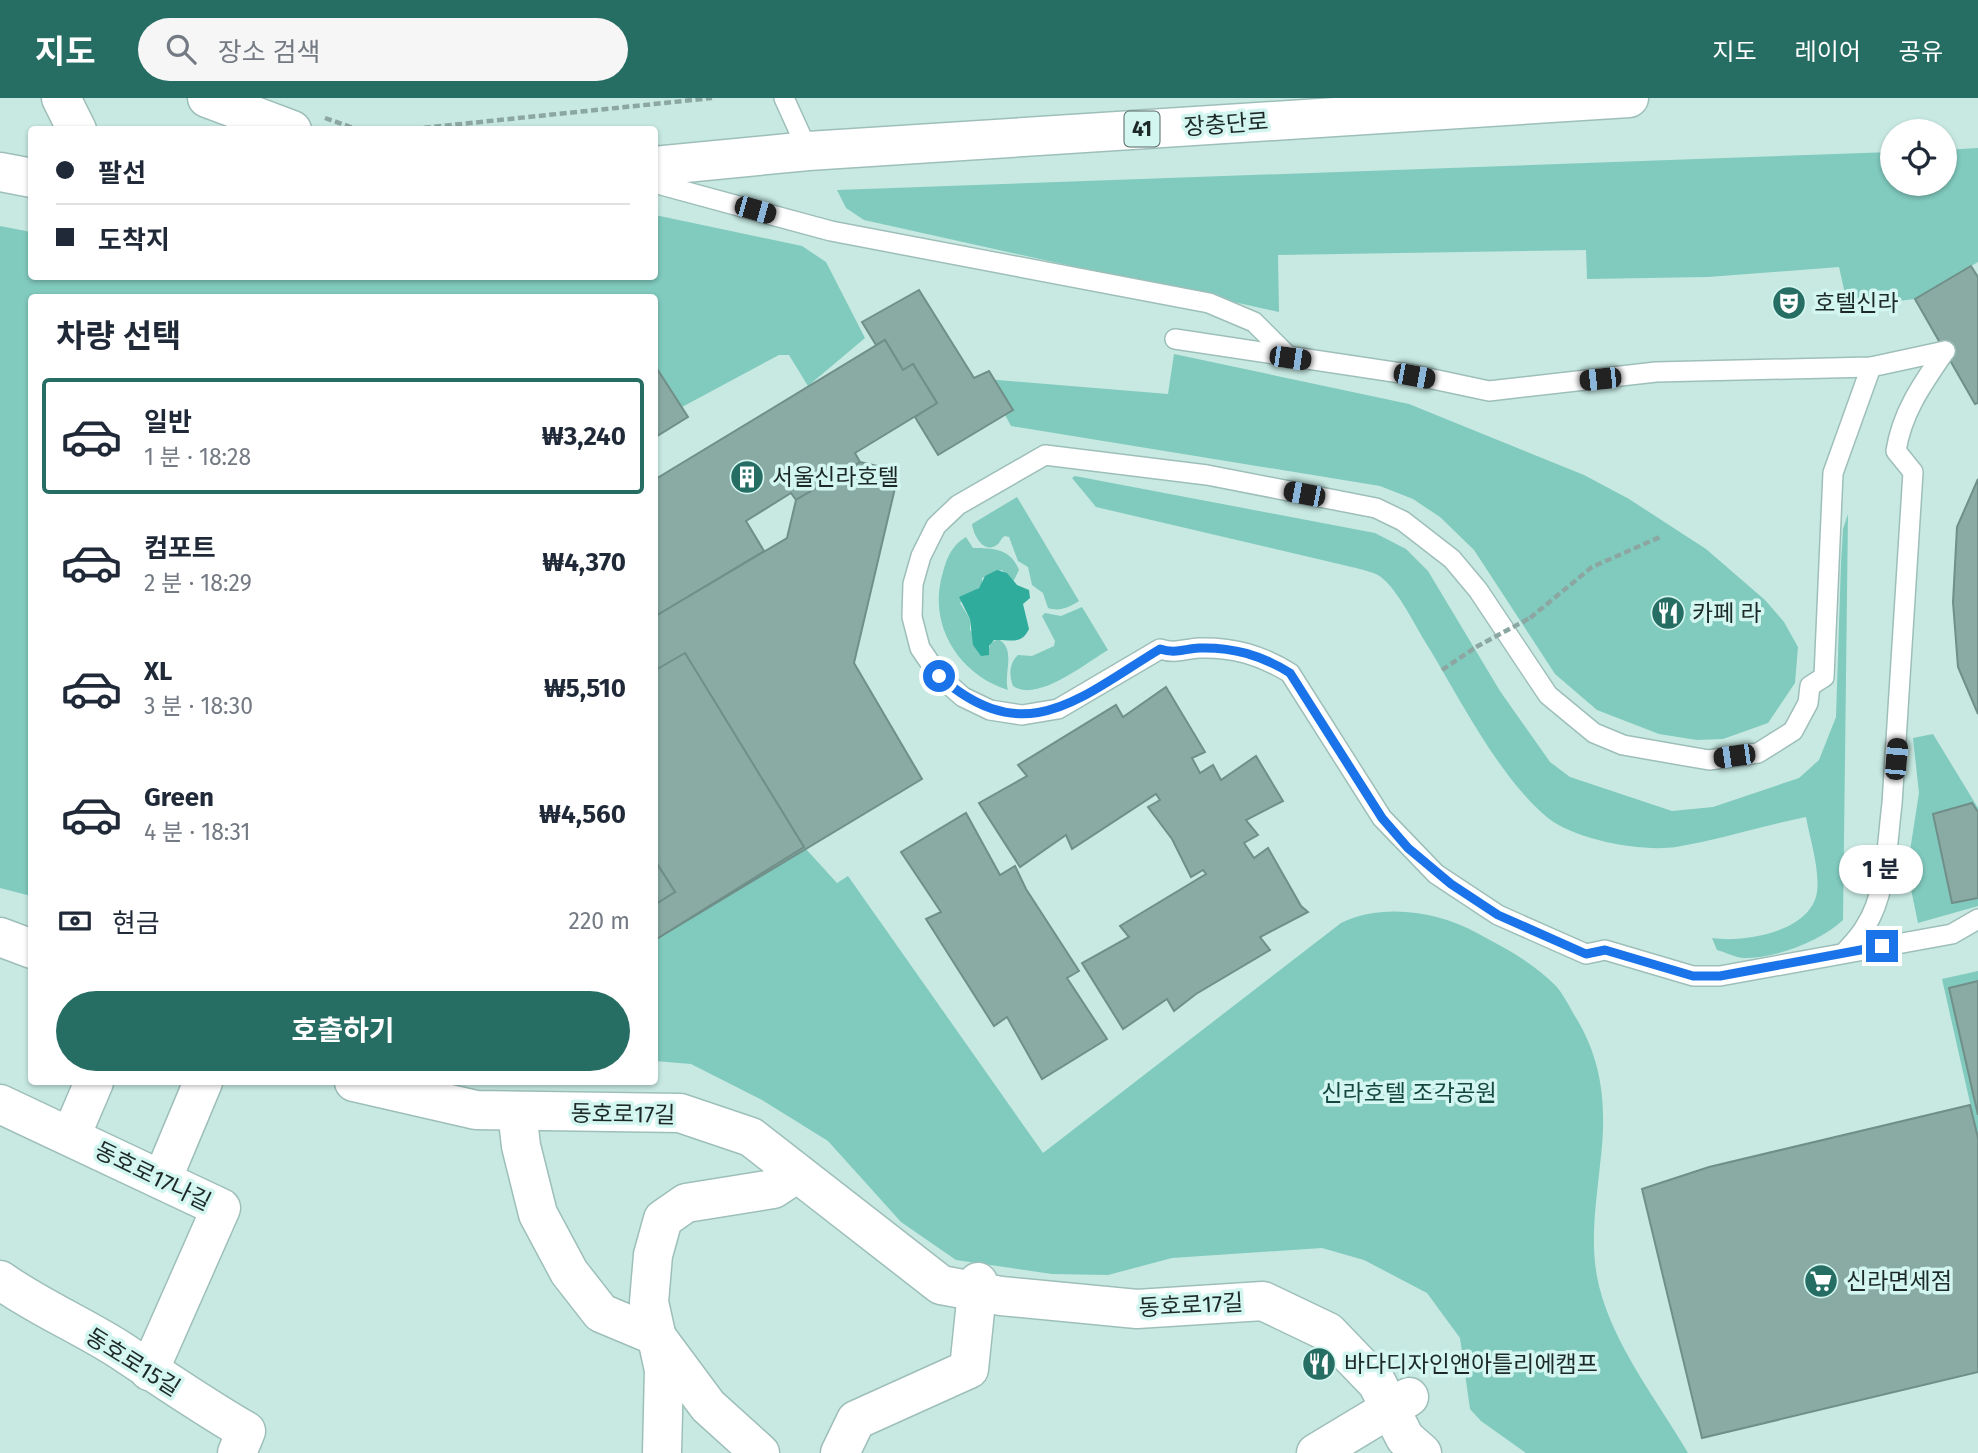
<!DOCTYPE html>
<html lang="ko">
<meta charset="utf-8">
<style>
:root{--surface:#fff;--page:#f6f6f7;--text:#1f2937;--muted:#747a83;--line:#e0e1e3;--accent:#266d63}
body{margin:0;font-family:"Fira Sans","Noto Sans KR",sans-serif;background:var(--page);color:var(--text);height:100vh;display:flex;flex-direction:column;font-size:26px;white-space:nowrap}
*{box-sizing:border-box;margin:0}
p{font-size:23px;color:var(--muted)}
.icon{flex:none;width:38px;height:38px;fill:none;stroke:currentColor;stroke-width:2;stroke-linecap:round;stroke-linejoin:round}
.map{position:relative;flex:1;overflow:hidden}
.drawer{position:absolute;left:28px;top:196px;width:630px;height:791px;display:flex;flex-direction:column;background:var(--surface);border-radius:7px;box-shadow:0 2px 5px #0004}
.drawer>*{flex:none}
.hud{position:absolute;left:28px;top:28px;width:630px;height:154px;border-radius:7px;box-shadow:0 2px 5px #0004;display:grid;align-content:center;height:154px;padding:0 28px;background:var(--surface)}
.fabs{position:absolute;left:1880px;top:21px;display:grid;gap:14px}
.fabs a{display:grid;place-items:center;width:77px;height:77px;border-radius:50%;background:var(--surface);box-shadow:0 2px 5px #0004;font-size:35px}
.end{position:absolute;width:32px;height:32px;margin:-16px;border:9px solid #1a73e8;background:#fff;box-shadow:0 0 0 4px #fff}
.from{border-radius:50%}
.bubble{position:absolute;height:49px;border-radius:24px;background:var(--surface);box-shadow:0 2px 5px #0004;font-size:23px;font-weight:700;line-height:49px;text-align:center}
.car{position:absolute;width:21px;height:42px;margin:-21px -10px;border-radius:9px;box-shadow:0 0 5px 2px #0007;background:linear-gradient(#222 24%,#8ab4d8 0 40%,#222 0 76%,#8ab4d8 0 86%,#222 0)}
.hud b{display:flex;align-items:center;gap:24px;height:66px;font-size:26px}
.hud b+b{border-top:2px solid var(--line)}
.hud i{width:18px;height:18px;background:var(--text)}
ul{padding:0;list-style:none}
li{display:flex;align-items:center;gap:21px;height:116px;margin:0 14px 10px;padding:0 14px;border:4px solid transparent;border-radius:7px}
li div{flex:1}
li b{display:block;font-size:26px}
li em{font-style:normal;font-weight:700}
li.selected{border-color:var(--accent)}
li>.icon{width:63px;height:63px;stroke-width:1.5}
h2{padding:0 28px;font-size:32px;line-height:84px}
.pay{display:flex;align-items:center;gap:18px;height:77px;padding:0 28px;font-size:26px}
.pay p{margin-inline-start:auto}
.action{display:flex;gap:14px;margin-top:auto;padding:14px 28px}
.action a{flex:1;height:80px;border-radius:42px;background:var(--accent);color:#fff;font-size:28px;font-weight:700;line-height:80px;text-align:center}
header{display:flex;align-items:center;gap:42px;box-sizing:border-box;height:98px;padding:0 35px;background:var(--accent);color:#fff}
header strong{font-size:33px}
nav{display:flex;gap:38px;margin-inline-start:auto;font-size:24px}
.search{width:490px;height:63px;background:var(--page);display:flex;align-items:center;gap:18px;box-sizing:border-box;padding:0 24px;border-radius:38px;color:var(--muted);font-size:26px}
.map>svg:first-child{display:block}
</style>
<header>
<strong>지도</strong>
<div class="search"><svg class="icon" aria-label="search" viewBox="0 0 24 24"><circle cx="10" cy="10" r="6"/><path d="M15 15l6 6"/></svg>장소 검색</div>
<nav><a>지도</a><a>레이어</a><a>공유</a></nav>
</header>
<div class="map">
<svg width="1978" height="1355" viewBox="0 0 1978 1355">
<rect width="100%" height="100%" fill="#c7e9e2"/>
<g fill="#81cabe">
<path d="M 1978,50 L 1978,164 L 1915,201 L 1848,209 L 1839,169 L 1708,179 L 1587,181 L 1586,152 L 1278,157 L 1279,214 L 864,122 L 846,110 L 837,92 L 1892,54 L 1892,86 L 1944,86 L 1944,52 Z"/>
<path d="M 655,117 L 802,148 L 826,164 L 865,240 L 808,288 L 789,257 L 779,257 L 682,309 L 655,266 L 654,200 L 32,200 L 31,798 L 0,790 L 0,128 L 31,134 L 32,178 L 654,178 Z"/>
<path d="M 1174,256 L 1409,306 L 1584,377 L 1629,401 L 1706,451 L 1765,502 L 1784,524 L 1798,549 L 1795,585 L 1768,625 L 1723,641 L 1697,642 L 1659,636 L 1597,612 L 1555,576 L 1474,452 L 1440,419 L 1413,401 L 1380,388 L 1011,328 L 986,281 L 1168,296 Z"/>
<path d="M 1075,378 L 1375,435 L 1406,451 L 1428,473 L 1500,593 L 1550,664 L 1570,679 L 1672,713 L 1713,709 L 1799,680 L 1819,662 L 1836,619 L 1841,465 L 1843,431 L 1848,416 L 1843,822 C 1821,843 1777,860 1744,860 C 1736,860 1725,854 1717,852 L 1712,840 C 1744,845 1811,834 1817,794 C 1820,772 1810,741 1806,719 C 1762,728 1719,742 1676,749 C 1641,754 1576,742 1548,720 C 1501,682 1460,601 1429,550 C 1416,530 1399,493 1381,479 C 1374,474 1363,472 1356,470 L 1096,409 L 1072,380 Z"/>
<path d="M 1017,399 L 1079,503 C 1069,509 1060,514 1048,510 L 1043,495 L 1032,487 L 1028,469 L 1018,463 L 1009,439 L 1005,438 C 1001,440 1001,443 998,446 C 984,458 973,436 972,426 Z"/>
<path d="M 966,439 L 973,450 C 994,450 1011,451 1019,472 L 1013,484 L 1002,472 L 982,480 L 982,487 L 960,505 L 970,521 L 970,532 L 989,550 L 991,545 L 998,541 C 1017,551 1003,575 1008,592 C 958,576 927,526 943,474 C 947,459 952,447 966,439 Z"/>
<path d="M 772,449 L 738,584 L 805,750 L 837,785 L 848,778 L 1043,1055 L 1341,825 C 1382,805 1437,813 1477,835 C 1505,850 1534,865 1556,888 C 1563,896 1568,906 1573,915 C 1604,963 1607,1011 1600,1067 C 1596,1107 1589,1147 1599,1188 C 1614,1248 1657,1302 1688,1355 L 1526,1355 L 1481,1323 L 1470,1311 L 1460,1240 L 1427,1195 L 1364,1162 L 1322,1150 L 1172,1160 L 1108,1177 L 1052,1176 L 956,1162 L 901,1124 L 828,1043 L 762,1002 L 691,966 L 655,963 L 654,835 L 658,840 L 655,519 Z"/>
<path d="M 1082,509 L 1108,552 C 1086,565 1037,605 1013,588 C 1009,578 1009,565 1018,557 L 1032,558 L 1054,548 L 1055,543 L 1042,518 L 1045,515 L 1061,518 Z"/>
<path d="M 1933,636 L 1978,710 L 1978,714 L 1971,705 L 1933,716 L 1952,805 L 1978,800 L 1978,808 L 1918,825 L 1907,772 L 1919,695 L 1913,640 Z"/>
<path d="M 1978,873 L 1978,883 L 1949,890 L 1978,1017 L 1978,1040 L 1942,881 Z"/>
</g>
<path fill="#30ac9c" d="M 997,472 L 1007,475 L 1017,487 L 1029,492 L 1030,500 L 1023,506 L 1029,531 C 1021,548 1009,541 994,542 L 989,548 L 989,557 L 981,558 L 973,547 L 970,521 L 959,499 L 979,490 L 985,478 Z"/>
<g fill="#8aaaa4" stroke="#708f89" stroke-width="2">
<path d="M 1971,168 L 1978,179 L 1978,305 L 1975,306 L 1915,201 Z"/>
<path d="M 919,192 L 974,280 L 989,273 L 1013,312 L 938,357 L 915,319 L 937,305 L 913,266 L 903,272 L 885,242 L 876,247 L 862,224 Z"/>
<path d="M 885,242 L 903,272 L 913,266 L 937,305 L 855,355 L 860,364 L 796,402 L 791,395 L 746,423 L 764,453 L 654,519 L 654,382 Z"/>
<path d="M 654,266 L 688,319 L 654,340 Z"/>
<path d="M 860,364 L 899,373 L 854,565 L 922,681 L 658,840 L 654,835 L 654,519 L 787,440 L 796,402 Z"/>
<path d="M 1978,381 L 1978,616 L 1958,569 L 1953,504 L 1957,429 Z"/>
<path d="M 685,555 L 804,749 L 658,840 L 654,835 L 654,807 L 675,794 L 654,761 L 654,573 Z"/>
<path d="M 1166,589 L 1205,654 L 1192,660 L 1200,675 L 1213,667 L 1221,682 L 1256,658 L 1283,703 L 1246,722 L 1258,737 L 1244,745 L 1254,760 L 1268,750 L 1301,808 L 1308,814 L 1260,839 L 1270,852 L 1196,896 L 1174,913 L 1167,901 L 1123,931 L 1082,865 L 1129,839 L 1120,828 L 1206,776 L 1203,772 L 1191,779 L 1172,741 L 1148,709 L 1160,702 L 1156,696 L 1072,751 L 1066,737 L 1020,769 L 979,705 L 1027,678 L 1018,667 L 1116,607 L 1123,619 Z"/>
<path d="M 1972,705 L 1978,714 L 1978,800 L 1952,805 L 1933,716 Z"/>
<path d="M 966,715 L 1000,777 L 1015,768 L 1026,791 L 1079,873 L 1067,880 L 1107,941 L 1042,981 L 1007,919 L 994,928 L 926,821 L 941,814 L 901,754 Z"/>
<path d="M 654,761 L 675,794 L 654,807 Z"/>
<path d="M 1978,883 L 1978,1017 L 1949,890 Z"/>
<path d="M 1970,1007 L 1978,1040 L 1978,1274 L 1702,1340 L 1642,1091 L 1709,1069 Z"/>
</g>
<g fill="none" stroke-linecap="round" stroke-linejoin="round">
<g stroke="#9ebfb9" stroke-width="22">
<g id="service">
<path d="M 784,0 L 808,53"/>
<path d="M 654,85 L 831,133 L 1209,205 L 1254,224 L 1290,260"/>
<path d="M 1175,241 L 1414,277 L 1489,293 L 1656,274 L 1871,269 L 1945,253"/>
<path d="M 1871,269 L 1833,375 L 1824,579 L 1810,588 L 1808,605 L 1793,633 L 1758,655 L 1709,662 L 1623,647 L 1594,635 L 1548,597 L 1478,492 L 1452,461 L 1403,423 L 1376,410 L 1207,377 L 1045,357 L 958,407 L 936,428 L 921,458 L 913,486 L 912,519 L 920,550 L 939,578 L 963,599 L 990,612 L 1022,617 L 1058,611 L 1160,551 C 1175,556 1184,551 1199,550 C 1233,549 1261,557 1290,575 L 1382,720 L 1436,776 L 1498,817 L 1586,856 L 1605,852 L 1693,878 L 1720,878 L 1952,836 L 1978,821"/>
<path d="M 1845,854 C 1852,846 1860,838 1865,829 C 1887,796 1887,744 1892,706 L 1913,374 L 1896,353 C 1902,314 1923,285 1945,253"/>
</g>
</g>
<g stroke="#9ebfb9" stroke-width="41">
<g id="minor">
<path d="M 0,839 L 32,851"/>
<path d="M 354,984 L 476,1012 L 680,1015 L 751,1039 L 941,1187 L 1001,1198 L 1137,1211 L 1263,1203 L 1328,1234 L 1377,1285 L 1405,1340 L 1422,1355"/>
<path d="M 0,1006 L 221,1110 L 149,1273"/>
<path d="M 517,1013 L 521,1048 L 538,1116 L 569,1174 L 601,1215 L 656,1238 L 708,1308 L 760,1355"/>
<path d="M 71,1038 L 94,984"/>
<path d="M 162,1082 L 203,984"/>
<path d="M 0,1182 C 38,1209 81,1227 120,1252 C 162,1280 203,1308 246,1333 L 237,1355"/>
<path d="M 662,1355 L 664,1272 L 649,1204 L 653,1157 L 663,1121 L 686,1105 L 773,1091 L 796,1076"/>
<path d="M 840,1355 L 856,1322 L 969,1271 L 978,1184"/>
<path d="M 1316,1355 L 1409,1299"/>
</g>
</g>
<g stroke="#9ebfb9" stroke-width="41">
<g id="secondary">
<path d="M 61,0 L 77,32"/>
<path d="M 207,0 L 292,32"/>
</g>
</g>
<g stroke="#9ebfb9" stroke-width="41">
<g id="primary">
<path d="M 654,68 L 808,53 L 1629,0"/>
<path d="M 0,74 L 32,80"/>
</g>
</g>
<g stroke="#8ca7a2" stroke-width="4.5" stroke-dasharray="7 3.5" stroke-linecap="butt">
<path d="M 325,20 L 359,32"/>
<path d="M 403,32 L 712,0"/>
<path d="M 1530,520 L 1592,469 L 1660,439"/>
<path d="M 1442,572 L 1476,549"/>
</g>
<use href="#service" stroke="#fff" stroke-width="19"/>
<use href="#minor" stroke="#fff" stroke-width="38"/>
<use href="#secondary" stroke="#fff" stroke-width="38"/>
<use href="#primary" stroke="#fff" stroke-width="38"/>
<path stroke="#8ca7a2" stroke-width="4.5" stroke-dasharray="7 3.5" stroke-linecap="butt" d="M 1476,549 L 1530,520"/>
</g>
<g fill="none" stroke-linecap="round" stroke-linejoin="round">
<path stroke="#1a73e8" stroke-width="9" d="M 939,578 C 1026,654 1079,600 1160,551 C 1175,556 1184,551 1199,550 C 1233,549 1261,557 1290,575 L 1382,720 L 1408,750 L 1451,786 L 1498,817 L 1586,856 L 1605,852 L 1693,878 L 1720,878 L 1882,848"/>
</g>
<defs>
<g id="theatre-disc" transform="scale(1.75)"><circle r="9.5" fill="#266d63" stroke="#d4f6f0"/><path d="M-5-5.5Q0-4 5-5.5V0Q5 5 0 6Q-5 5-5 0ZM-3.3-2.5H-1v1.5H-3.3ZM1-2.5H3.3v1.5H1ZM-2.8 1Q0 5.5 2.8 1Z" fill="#fff"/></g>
<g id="building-disc" transform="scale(1.75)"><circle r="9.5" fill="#266d63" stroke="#d4f6f0"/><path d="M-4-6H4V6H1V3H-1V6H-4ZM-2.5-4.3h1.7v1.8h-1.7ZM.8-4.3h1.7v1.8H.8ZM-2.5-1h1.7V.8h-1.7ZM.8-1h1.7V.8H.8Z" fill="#fff"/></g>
<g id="restaurant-disc" transform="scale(1.75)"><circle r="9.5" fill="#266d63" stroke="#d4f6f0"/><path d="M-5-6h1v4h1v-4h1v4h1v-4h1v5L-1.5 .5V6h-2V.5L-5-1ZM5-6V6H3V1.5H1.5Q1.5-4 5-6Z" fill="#fff"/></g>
<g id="supermarket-disc" transform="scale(1.75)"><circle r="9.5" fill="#266d63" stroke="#d4f6f0"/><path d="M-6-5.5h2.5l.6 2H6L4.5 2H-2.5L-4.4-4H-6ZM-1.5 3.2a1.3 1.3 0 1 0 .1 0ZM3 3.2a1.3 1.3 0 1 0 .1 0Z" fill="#fff"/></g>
</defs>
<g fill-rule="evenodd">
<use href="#theatre-disc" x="1789" y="205"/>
<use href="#building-disc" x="747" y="379"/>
<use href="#restaurant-disc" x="1668" y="515"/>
<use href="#supermarket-disc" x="1821" y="1183"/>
<use href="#restaurant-disc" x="1319" y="1266"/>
</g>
<g text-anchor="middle" stroke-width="7" stroke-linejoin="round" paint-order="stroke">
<rect fill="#d4f6f0" stroke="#536663" stroke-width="2" x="1124.5" y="13.5" width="35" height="35" rx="5"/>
<g font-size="21" font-weight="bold" fill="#1c2926">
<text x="1142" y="38">41</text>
</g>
<g font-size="23" fill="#1c2926" stroke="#d4f6f0">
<text transform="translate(1226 26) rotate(-4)" y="8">장충단로</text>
<text transform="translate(623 1016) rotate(1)" y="8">동호로17길</text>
<text transform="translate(153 1078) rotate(26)" y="8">동호로17나길</text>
<text transform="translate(1191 1207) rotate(-3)" y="8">동호로17길</text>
<text transform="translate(133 1264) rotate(32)" y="8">동호로15길</text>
</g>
<g font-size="23" fill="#1c2926" stroke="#d4f6f0" text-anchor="start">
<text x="1814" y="213">호텔신라</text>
<text x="772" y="387">서울신라호텔</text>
<text x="1692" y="523">카페 라</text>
<text x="1846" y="1191">신라면세점</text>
<text x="1344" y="1274">바다디자인앤아틀리에캠프</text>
</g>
<g font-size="23" fill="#134740" stroke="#d4f6f0">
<text x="1409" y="1003">신라호텔 조각공원</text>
</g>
</g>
</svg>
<div class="fabs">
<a><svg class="icon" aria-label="locate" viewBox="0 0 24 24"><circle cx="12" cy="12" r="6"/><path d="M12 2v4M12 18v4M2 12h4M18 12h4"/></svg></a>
</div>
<i class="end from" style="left:939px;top:578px"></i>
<i class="end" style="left:1882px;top:848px"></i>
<div class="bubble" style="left:1839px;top:747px;width:84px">1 분</div>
<i class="car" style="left:755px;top:112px;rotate:106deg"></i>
<i class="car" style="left:1290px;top:260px;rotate:98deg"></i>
<i class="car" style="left:1414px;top:278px;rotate:101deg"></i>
<i class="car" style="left:1600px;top:281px;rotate:264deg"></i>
<i class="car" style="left:1304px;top:396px;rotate:281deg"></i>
<i class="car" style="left:1734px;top:658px;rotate:262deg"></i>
<i class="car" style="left:1896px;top:661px;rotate:5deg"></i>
<div class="hud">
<b><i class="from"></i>팔선</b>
<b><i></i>도착지</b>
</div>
<section class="drawer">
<h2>차량 선택</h2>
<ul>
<li class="selected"><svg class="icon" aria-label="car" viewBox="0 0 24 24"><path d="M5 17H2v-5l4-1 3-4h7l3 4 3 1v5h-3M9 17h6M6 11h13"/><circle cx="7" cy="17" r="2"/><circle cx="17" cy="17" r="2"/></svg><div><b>일반</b><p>1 분 · 18:28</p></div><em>₩3,240</em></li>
<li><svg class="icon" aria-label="car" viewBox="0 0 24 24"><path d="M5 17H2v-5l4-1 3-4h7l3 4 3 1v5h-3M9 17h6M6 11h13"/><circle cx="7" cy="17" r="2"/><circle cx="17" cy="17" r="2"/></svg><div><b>컴포트</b><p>2 분 · 18:29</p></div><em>₩4,370</em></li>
<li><svg class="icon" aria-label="car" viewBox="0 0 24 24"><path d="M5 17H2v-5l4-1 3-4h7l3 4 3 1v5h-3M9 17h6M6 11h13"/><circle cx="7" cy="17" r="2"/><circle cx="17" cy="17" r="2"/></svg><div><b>XL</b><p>3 분 · 18:30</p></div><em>₩5,510</em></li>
<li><svg class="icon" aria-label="car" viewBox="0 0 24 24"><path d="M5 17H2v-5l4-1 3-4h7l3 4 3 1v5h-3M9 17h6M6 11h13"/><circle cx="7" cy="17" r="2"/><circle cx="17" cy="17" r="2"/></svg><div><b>Green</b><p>4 분 · 18:31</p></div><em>₩4,560</em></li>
</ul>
<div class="pay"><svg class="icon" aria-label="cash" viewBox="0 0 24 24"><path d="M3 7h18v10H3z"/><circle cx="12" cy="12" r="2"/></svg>현금<p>220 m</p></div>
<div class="action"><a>호출하기</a></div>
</section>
</div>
